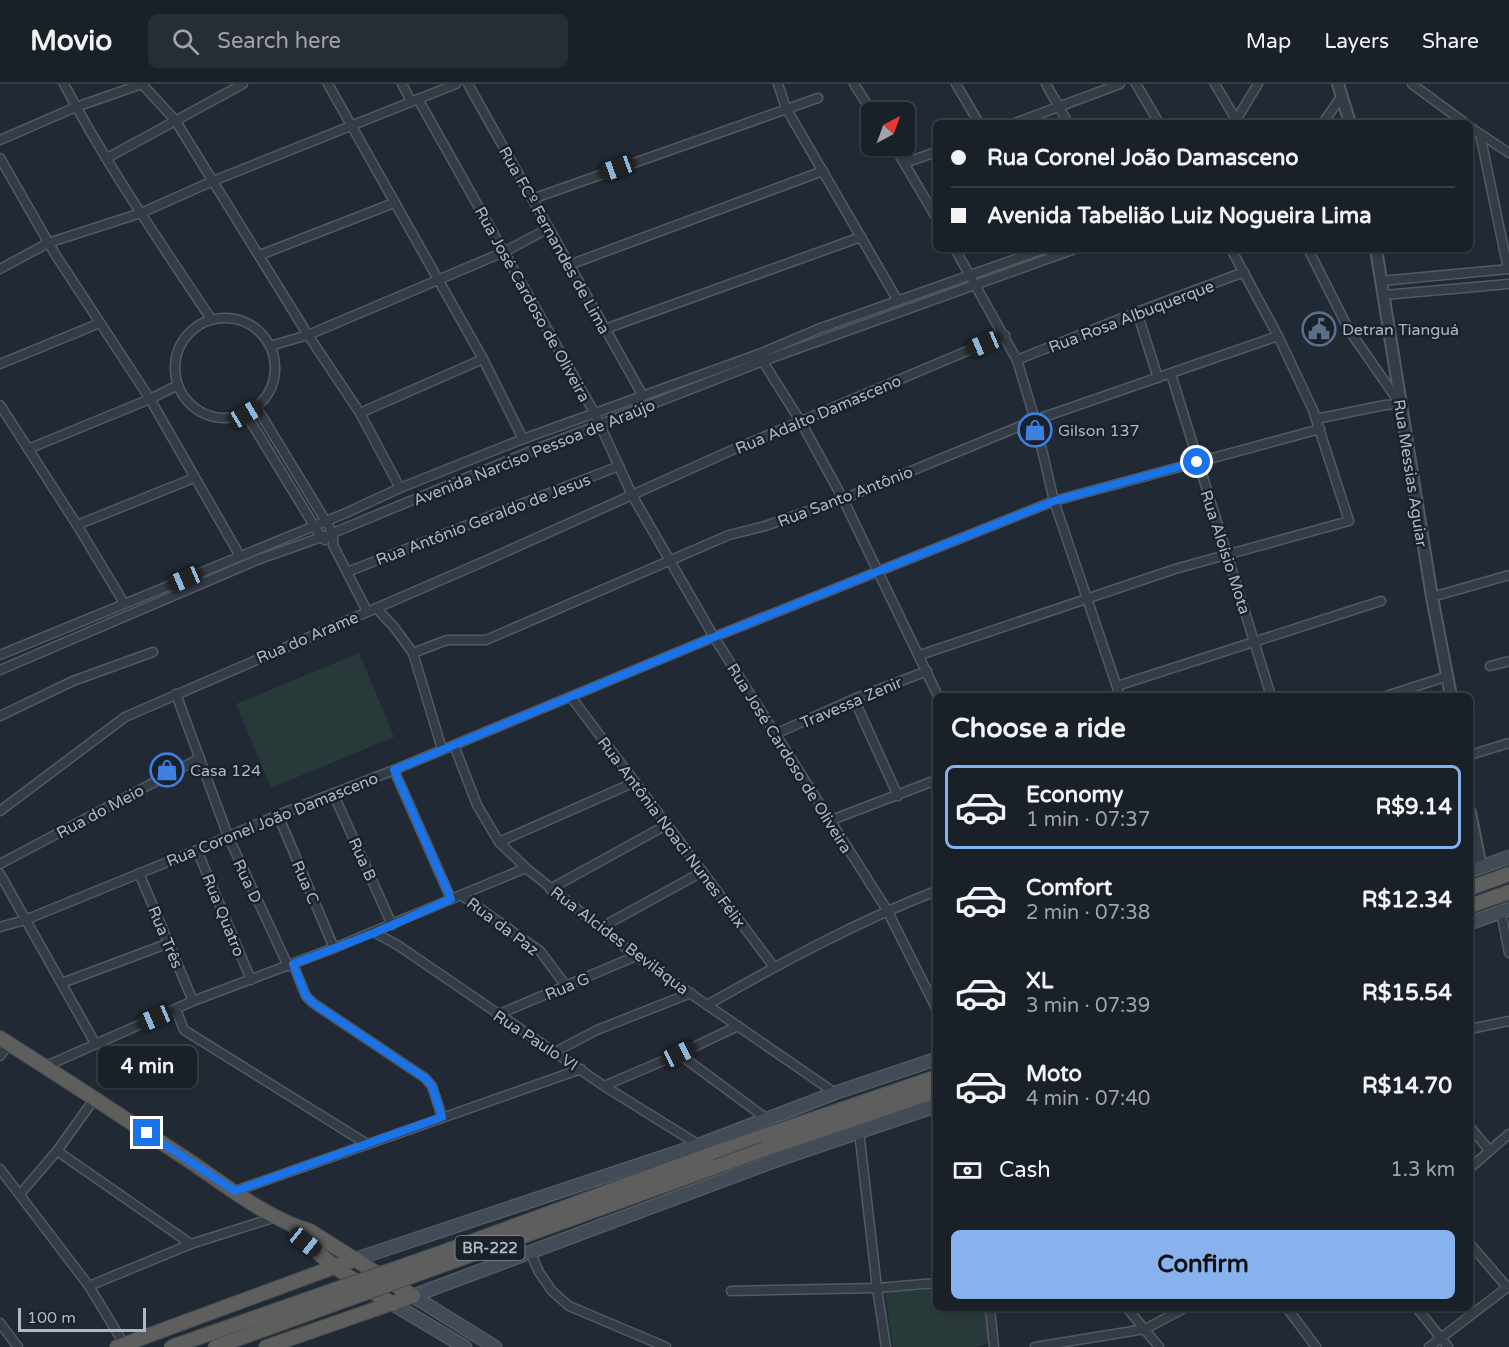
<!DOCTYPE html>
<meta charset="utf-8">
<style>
:root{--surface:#192027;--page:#262d33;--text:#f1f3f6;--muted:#9fa3a7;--line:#373e44;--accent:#88b2ee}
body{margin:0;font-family:"Varela Round",sans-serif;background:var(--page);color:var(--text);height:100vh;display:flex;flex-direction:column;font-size:22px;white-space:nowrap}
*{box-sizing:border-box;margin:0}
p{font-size:20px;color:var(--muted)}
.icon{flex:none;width:33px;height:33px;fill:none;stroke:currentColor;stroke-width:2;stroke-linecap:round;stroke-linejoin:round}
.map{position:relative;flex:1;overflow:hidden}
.side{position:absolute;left:933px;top:609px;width:540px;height:618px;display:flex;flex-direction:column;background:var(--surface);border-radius:9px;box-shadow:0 2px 4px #0004,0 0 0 2px var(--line)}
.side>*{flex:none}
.hud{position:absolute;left:933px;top:36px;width:540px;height:132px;border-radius:9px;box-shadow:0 2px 4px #0004,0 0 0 2px var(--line);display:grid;align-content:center;height:132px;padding:0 18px;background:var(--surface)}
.needle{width:39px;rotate:41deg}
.buttons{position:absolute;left:861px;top:18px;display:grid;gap:12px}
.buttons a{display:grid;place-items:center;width:54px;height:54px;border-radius:9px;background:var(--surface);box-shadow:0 2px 4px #0004,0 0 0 2px var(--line);font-size:30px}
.scale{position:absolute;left:18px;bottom:15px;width:128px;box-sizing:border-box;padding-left:6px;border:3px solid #afb7c2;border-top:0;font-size:16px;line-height:21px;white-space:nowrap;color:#afb7c2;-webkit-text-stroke:4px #1a212a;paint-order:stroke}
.end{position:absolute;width:27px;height:27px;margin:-14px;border:8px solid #1a73e8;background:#fff;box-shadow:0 0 0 3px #fff}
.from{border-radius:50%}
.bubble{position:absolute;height:42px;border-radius:9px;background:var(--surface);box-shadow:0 2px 4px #0004,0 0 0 2px var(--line);font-size:20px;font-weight:700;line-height:42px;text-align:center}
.car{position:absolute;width:18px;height:36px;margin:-18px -9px;border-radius:8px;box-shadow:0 0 4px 2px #0007;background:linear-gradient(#222 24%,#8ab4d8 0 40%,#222 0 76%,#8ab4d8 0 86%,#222 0)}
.hud b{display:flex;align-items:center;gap:21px;height:57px;font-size:22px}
.hud b+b{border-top:2px solid var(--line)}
.hud i{width:15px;height:15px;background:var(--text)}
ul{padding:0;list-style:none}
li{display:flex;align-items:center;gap:18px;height:84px;margin:0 12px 9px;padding:0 6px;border:3px solid transparent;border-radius:9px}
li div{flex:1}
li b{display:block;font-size:22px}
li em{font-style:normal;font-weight:700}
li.active{border-color:var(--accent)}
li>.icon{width:54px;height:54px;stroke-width:1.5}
h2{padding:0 18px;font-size:27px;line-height:72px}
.pay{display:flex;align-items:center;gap:15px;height:66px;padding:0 18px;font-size:22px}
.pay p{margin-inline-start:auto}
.cta{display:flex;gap:12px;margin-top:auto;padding:12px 18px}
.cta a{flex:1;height:69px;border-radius:9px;background:var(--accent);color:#111;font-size:24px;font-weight:700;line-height:69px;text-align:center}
header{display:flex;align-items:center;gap:36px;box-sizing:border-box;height:84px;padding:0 30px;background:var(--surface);border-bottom:2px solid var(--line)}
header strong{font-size:28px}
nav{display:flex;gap:33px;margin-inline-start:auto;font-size:21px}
.search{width:420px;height:54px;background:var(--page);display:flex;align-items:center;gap:15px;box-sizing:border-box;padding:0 21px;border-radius:9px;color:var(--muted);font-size:22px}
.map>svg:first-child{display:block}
</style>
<header>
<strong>Movio</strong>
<div class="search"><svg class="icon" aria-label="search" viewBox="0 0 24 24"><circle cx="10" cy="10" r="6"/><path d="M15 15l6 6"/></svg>Search here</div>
<nav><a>Map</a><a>Layers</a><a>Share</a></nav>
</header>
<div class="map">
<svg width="1509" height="1263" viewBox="0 0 1509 1263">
<rect width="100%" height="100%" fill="#212a34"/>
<g fill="#273a39">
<path d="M 359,569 L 394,653 L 271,704 L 236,620 Z"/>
<path d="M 936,1201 L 936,1224 L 988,1224 L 990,1254 C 988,1261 982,1262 975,1263 L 893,1263 L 885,1210 L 894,1205 Z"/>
</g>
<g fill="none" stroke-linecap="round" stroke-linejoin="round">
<g stroke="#525a63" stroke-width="11">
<g id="minor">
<path d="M 64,0 C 107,82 160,158 211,235"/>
<path d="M 142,0 L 175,36 L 308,251 L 360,329 L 400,404"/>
<path d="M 328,0 L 483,275 L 523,355"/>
<path d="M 402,0 L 411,17"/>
<path d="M 468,0 L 643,312"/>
<path d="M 778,0 L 786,24 L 898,217"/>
<path d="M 854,0 L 872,28"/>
<path d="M 956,0 L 979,39"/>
<path d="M 1046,0 L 1068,39"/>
<path d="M 1136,0 L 1159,39"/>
<path d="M 1215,0 L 1238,39"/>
<path d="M 1412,0 L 1465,39"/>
<path d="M 418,15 L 595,330 L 632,411 L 714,553 L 887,826 L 936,924"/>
<path d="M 1236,36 L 1258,0"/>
<path d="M 1015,39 L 1120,0"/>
<path d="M 1323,39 L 1341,13"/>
<path d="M 1470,43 L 1509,69"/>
<path d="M 1480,50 L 1508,185"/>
<path d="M 0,56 L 76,23 L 142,0"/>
<path d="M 894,62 L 936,133"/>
<path d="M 0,74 L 55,170 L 150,315 L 240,472"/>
<path d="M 107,74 L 243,0"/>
<path d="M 905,79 L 936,68"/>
<path d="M 532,115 L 818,14"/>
<path d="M 955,165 L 1017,276 L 1035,336 L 1054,417 L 1120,612"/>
<path d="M 1308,165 L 1349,246 L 1399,318"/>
<path d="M 260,171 L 394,119"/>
<path d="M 569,181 L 823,87"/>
<path d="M 0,185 L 48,159 L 141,129 L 213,97 L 456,0"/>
<path d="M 1381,197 L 1509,185"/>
<path d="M 1384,211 L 1509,200"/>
<path d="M 1137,228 L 1158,294"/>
<circle cx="225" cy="284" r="50"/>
<path d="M 605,245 L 861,153"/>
<path d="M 270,262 L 308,251 L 504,168 L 549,144"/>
<path d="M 760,273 L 801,338 L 843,415 L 938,612"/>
<path d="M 1017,276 L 1137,228 L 1244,188"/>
<path d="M 0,280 L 100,239"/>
<path d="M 1171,290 L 1271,612"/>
<path d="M 0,321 L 77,441 L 124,519"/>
<path d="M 257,324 L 333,449 L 333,461 L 367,527"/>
<path d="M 360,329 L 483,275"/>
<path d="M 246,330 L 321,453 L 325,456"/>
<path d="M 1316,335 L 1385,321 L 1400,320"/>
<path d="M 28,365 L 150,315 L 178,301"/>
<path d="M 77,441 L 194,394"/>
<path d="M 347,488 L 619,382"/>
<path d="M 1432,513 L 1509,491"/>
<path d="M 376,524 L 394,543 L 413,569 L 442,665"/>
<path d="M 413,569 L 447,556 L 486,556 L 729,451 L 765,442 L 843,415 L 1035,336 L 1278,252"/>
<path d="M 0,571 L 346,429 L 400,404 L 523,355 L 759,270 L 818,245 L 1044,165"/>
<path d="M 920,571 L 1175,485 L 1349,437 L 1313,326 L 1278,252 L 1231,165"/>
<path d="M 1490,582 L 1509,577"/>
<path d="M 0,586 L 257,476 L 333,449 L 526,369 L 763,277 L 1075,165"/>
<path d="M 1117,602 L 1381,517"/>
<path d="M 176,610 L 228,752 L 288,882"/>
<path d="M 1386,612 L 1448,592"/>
<path d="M 571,613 L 774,883"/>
<path d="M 854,615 L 898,712"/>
<path d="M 0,632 L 73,597 L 153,568"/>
<path d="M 775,650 L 854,615 L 927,587"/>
<path d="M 454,661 L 477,721 L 499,758 L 526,784 L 636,872 L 835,1009"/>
<path d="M 1470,671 L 1509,659"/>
<path d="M 394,686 L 451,815"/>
<path d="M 333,709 L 392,841"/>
<path d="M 0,727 L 125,633 L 485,477 L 730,367 L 1005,251"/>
<path d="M 278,731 L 334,864"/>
<path d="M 829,737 L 936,696"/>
<path d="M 499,758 L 635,698"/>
<path d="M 197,766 L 251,896"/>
<path d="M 0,780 L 200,674"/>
<path d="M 139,789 L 193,917"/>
<path d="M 0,790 L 95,959"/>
<path d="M 550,805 L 668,740"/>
<path d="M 461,811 L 540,867 L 566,902"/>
<path d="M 1501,828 L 1509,869"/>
<path d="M 0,843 L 25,836 L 197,766 L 278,731 L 394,686 L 714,553 L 1054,417 L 1320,345"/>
<path d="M 600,844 L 702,788"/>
<path d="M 374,848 L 399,862 L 604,1002 L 699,1061"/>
<path d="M 293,880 L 306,912 L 313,919 L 425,994 L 432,1002 L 442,1033"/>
<path d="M 62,899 L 169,859"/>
<path d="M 707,921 C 781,879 856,838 936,807"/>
<path d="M 176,925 L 184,946 L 367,1060"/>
<path d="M 497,931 L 636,872"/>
<path d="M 1470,945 L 1509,937"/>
<path d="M 555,968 L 597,946 L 691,909"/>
<path d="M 679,970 L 767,1035"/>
<path d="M 0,972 L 9,960"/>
<path d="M 44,983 L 193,917 L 334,864 L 526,784"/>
<path d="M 604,1002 L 679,970 L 738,942"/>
<path d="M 1470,1043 L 1489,1066"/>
<path d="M 859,1047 L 877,1204 L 886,1263"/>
<path d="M 57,1067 L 191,1160"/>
<path d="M 1470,1084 L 1509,1050"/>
<path d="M 0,1085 L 89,1202 L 124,1260"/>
<path d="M 235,1107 L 581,985"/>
<path d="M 20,1110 L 57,1067 L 95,1014"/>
<path d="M 1470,1160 L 1507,1203"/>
<path d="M 530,1168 L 539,1188 L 552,1207 L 569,1222 L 666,1263"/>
<path d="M 89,1202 L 191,1160 L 276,1133"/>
<path d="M 731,1207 L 877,1204 L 936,1199"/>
<path d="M 990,1224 L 994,1263"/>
<path d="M 1127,1224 L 1159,1263"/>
<path d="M 1287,1224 L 1316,1263"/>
<path d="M 1417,1224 L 1448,1263"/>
<path d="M 0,1239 L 18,1263"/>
<path d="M 1035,1263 L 1145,1245 L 1185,1224"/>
<path d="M 1429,1263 L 1509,1202"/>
</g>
</g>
<g stroke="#525a63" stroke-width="14">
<g id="tertiary">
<path d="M 1338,0 L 1350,39"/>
<path d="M 1376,165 L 1432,513 L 1451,612"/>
<path d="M 1470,728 L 1481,783"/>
</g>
</g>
<g stroke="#525a63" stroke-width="15">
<g id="secondary">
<path d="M 1470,787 L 1509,773"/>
<path d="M 1470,839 L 1509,825"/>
<path d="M 356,1175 L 699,1061 L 835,1009 L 936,975"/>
<path d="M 413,1212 L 777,1076 L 936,1022"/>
<path d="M 413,1212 L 495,1263"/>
<path d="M 393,1220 L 465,1263"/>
</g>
</g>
<g stroke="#3f4750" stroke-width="16">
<g id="trunk">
<path d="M 1470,804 L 1509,790"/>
<path d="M 1470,822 L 1509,808"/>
<path d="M 0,954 C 63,994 126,1035 188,1076 C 225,1101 268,1135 310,1147 L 413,1212"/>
<path d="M 765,1065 L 936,1007"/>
<path d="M 708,1071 L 936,993"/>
<path d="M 293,1142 C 319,1176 357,1199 393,1220"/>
<path d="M 117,1263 L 356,1175"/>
<path d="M 266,1263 L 413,1212"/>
</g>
</g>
<use href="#minor" stroke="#343c45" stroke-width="8"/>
<use href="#tertiary" stroke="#343c45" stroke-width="10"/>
<use href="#secondary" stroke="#434b58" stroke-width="12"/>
<use href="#trunk" stroke="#5e5e5c" stroke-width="14"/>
<g stroke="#3f4750" stroke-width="16" stroke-linecap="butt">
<g id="trunk-bridge">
<path d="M 171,1263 L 443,1168 L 708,1071"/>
<path d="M 215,1263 L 765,1065"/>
</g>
</g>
<use href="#trunk-bridge" stroke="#5e5e5c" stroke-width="14"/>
</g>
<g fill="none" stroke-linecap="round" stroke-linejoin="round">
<path stroke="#1a73e8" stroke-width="8" d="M 147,1049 L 235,1107 L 442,1033 L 432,1002 L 425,994 L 313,919 L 306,912 L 293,880 L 374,849 L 451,815 L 394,686 L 714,553 L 1054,417 L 1197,378"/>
</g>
<defs>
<g id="civic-ring" transform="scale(1.725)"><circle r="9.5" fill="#1a212a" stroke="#5c6f8a" stroke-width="1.5"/><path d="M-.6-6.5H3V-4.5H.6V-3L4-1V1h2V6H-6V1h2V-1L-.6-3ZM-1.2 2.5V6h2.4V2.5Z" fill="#5c6f8a"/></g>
<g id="shop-ring" transform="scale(1.725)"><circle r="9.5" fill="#1a212a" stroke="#3f7fe0" stroke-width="1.5"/><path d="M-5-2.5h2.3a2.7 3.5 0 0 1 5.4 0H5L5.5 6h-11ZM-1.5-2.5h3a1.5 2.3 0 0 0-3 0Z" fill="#3f7fe0"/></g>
</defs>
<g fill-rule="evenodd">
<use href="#civic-ring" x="1319" y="245"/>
<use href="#shop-ring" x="1035" y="346"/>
<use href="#shop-ring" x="167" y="686"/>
</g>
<g text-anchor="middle" stroke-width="5" stroke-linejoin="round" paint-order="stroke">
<rect fill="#1a212a" stroke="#828a94" stroke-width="1.5" x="455.5" y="1152" width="69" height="24" rx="4.5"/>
<g font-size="15" font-weight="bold" fill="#afb7c2">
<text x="490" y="1169">BR-222</text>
</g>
<g font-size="16" fill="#afb7c2" stroke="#1a212a">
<text transform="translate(555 156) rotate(61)" y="6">Rua FCº Fernandes de Lima</text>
<text transform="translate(533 220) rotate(61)" y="6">Rua José Cardoso de Oliveira</text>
<text transform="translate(1131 232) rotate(-21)" y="6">Rua Rosa Albuquerque</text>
<text transform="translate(818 330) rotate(-23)" y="6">Rua Adalto Damasceno</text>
<text transform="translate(534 368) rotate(-22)" y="6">Avenida Narciso Pessoa de Araújo</text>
<text transform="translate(1411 389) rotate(81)" y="6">Rua Messias Aguiar</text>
<text transform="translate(845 412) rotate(-21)" y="6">Rua Santo Antônio</text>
<text transform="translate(483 435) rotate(-21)" y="6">Rua Antônio Geraldo de Jesus</text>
<text transform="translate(1226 468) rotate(72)" y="6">Rua Aloísio Mota</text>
<text transform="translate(307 553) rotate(-23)" y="6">Rua do Arame</text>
<text transform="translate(851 618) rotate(-23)" y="6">Travessa Zenir</text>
<text transform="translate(790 674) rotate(58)" y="6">Rua José Cardoso de Oliveira</text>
<text transform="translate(100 727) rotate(-28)" y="6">Rua do Meio</text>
<text transform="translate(272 735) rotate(-22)" y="6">Rua Coronel João Damasceno</text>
<text transform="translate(672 748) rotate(53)" y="6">Rua Antônia Noaci Nunes Félix</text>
<text transform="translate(363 775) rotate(66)" y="6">Rua B</text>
<text transform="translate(248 797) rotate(65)" y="6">Rua D</text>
<text transform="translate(306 798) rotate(67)" y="6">Rua C</text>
<text transform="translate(224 831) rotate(68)" y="6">Rua Quatro</text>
<text transform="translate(503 842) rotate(37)" y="6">Rua da Paz</text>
<text transform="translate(166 853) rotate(67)" y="6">Rua Três</text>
<text transform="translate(620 856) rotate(37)" y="6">Rua Alcides Beviláqua</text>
<text transform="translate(567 902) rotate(-23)" y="6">Rua G</text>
<text transform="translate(536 956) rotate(33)" y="6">Rua Paulo VI</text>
</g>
<g font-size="16" fill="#afb7c2" stroke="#1a212a" text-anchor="start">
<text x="1342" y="251">Detran Tianguá</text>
<text x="1058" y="352">Gilson 137</text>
<text x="190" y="692">Casa 124</text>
</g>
</g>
</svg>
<div class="buttons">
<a><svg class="needle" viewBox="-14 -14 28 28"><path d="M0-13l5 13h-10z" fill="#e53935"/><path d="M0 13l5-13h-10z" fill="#9fa3a7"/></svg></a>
</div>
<div class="scale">100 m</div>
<i class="end from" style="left:1197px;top:378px"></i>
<i class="end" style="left:147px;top:1049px"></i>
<div class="bubble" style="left:98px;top:962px;width:99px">4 min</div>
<i class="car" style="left:617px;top:84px;rotate:250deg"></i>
<i class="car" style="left:984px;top:260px;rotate:247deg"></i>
<i class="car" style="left:246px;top:330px;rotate:60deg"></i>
<i class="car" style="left:185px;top:495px;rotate:247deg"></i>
<i class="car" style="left:155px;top:934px;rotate:247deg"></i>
<i class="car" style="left:679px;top:970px;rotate:64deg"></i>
<i class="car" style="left:305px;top:1158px;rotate:129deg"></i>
<div class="hud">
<b><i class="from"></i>Rua Coronel João Damasceno</b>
<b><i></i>Avenida Tabelião Luiz Nogueira Lima</b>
</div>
<section class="side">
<h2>Choose a ride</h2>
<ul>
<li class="active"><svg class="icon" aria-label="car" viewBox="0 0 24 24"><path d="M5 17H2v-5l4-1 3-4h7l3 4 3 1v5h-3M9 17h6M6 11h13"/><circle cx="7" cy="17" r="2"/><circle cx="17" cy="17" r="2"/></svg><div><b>Economy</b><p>1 min · 07:37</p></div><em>R$9.14</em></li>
<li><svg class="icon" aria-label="car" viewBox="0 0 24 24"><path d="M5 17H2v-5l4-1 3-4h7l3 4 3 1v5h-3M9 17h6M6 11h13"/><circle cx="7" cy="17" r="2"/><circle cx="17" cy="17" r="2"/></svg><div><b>Comfort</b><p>2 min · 07:38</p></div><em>R$12.34</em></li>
<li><svg class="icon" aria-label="car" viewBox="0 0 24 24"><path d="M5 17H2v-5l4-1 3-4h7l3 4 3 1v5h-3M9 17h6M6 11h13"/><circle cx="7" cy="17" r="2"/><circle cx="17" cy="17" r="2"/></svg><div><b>XL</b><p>3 min · 07:39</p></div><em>R$15.54</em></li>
<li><svg class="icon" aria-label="car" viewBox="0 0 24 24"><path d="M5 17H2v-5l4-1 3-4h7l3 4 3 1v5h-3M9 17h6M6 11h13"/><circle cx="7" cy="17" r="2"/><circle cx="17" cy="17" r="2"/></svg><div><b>Moto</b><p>4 min · 07:40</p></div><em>R$14.70</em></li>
</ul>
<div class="pay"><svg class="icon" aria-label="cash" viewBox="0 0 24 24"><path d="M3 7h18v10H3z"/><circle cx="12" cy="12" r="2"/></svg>Cash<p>1.3 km</p></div>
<div class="cta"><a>Confirm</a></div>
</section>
</div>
